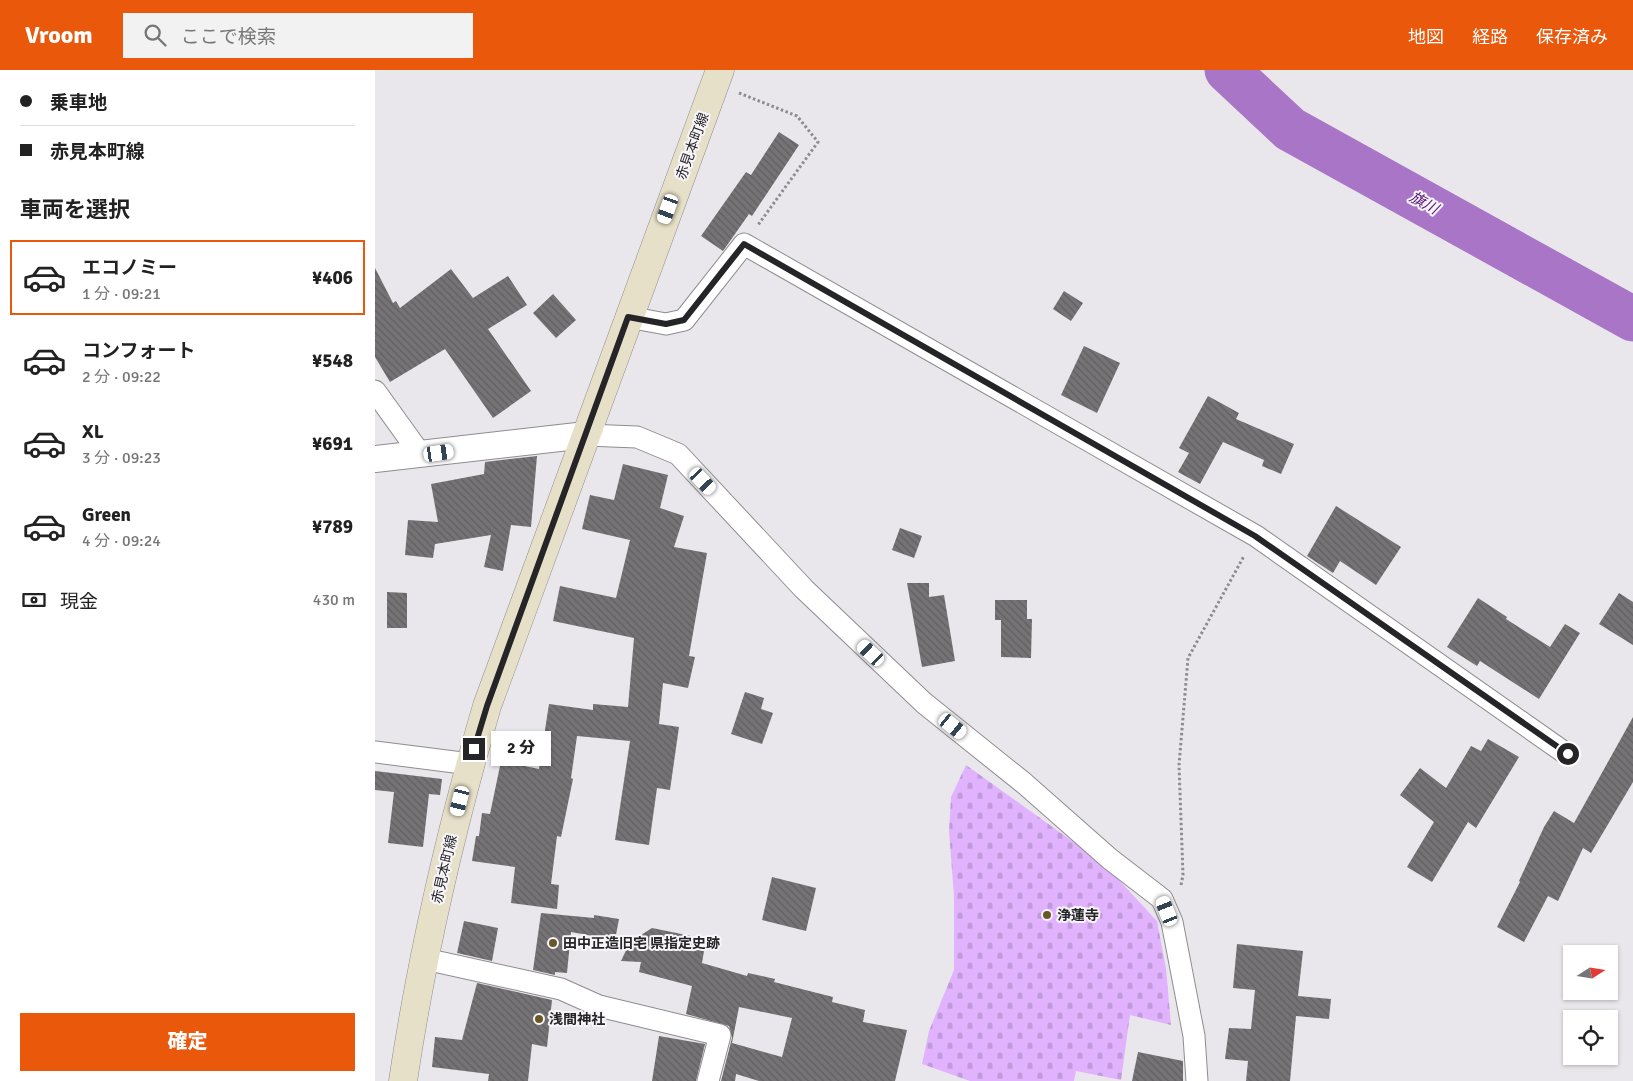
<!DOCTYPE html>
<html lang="ja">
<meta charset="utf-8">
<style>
:root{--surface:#fff;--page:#f2f2f2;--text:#222;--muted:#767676;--line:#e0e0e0;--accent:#ea580c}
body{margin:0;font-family:Signika,"Noto Sans JP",sans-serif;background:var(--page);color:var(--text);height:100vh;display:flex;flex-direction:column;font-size:19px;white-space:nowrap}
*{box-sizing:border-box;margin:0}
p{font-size:16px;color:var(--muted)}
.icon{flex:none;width:28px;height:28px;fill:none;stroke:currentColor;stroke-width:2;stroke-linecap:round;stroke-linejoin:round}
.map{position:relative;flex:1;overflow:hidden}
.side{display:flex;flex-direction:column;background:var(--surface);width:375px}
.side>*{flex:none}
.banner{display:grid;align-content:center;height:110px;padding:0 20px;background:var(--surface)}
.needle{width:32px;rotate:78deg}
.tools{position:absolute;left:1188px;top:875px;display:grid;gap:10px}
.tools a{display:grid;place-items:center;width:55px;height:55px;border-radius:0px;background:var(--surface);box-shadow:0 1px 4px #0004;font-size:25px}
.end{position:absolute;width:22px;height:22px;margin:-11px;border:6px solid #252426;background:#fff;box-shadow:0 0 0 2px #fff}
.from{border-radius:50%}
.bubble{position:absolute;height:35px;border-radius:0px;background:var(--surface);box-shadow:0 1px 4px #0004;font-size:16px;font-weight:800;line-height:35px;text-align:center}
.car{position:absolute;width:15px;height:30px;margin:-15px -8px;border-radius:6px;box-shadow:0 0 4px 1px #0007;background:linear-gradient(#fff 24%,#345 0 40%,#fff 0 76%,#345 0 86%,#fff 0)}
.banner b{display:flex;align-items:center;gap:18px;height:48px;font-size:19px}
.banner b+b{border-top:1px solid var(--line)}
.banner i{width:12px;height:12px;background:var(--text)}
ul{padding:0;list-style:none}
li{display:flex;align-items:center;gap:15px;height:75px;margin:0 10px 8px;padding:0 10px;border:2px solid transparent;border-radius:0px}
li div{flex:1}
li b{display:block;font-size:19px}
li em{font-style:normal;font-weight:800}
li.on{border-color:var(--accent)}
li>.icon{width:45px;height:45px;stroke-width:1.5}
h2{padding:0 20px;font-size:22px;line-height:60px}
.pay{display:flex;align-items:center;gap:12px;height:55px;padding:0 20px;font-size:19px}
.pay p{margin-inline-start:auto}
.button{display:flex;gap:10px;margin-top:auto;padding:10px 20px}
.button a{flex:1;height:58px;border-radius:0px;background:var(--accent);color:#fff;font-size:20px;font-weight:800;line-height:58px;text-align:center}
header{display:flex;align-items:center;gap:30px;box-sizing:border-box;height:70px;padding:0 25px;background:var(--accent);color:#fff}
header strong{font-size:24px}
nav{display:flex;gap:28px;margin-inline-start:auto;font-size:18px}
.search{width:350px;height:45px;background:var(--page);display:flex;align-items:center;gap:12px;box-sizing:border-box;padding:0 18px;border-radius:0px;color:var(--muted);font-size:19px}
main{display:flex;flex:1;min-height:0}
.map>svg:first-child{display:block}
</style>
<header>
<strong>Vroom</strong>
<div class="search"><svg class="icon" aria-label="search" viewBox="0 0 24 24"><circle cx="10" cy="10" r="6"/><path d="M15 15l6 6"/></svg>ここで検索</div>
<nav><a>地図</a><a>経路</a><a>保存済み</a></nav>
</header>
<main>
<section class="side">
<div class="banner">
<b><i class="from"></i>乗車地</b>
<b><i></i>赤見本町線</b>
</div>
<h2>車両を選択</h2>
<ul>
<li class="on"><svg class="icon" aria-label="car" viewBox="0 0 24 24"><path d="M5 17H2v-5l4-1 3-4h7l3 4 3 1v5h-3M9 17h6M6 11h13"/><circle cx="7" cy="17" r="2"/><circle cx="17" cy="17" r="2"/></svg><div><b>エコノミー</b><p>1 分 · 09:21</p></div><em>¥406</em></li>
<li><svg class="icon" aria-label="car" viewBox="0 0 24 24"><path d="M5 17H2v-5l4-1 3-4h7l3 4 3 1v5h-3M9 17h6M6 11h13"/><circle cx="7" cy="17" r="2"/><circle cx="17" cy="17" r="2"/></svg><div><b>コンフォート</b><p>2 分 · 09:22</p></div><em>¥548</em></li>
<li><svg class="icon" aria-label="car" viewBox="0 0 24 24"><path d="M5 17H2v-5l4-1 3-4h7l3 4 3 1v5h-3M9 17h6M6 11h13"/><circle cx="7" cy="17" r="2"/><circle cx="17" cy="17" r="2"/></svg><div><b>XL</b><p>3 分 · 09:23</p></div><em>¥691</em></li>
<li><svg class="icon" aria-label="car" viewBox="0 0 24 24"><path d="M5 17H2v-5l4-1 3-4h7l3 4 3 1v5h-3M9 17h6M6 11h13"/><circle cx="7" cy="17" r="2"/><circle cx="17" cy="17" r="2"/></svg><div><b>Green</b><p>4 分 · 09:24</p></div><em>¥789</em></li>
</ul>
<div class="pay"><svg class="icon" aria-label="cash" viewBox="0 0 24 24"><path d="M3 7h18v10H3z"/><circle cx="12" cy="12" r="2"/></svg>現金<p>430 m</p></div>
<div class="button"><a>確定</a></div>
</section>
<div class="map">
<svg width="1258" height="1011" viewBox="0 0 1258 1011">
<defs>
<pattern id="cemetery-stones" width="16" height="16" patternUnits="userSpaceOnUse" patternTransform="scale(1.25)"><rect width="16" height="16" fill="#e1b3fe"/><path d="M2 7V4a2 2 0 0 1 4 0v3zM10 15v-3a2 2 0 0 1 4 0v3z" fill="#c19ada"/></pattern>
<pattern id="building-back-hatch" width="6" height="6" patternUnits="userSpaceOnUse" patternTransform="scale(1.25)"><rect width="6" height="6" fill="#767377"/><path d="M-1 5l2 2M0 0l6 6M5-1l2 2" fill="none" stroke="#615e61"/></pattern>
</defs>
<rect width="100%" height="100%" fill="#eae7ec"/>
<path fill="url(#cemetery-stones)" d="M 591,695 L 729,794 L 782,851 L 791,899 L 796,955 L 755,945 L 746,1010 L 701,1001 L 699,1011 L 595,1011 L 547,994 L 554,961 L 579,900 L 579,827 L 574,761 L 576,727 Z"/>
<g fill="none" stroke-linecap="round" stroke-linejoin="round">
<path stroke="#a976c7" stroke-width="45" d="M 852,0 L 915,59 L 1258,249"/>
</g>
<g fill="url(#building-back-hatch)" fill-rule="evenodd">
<path d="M 404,62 L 424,75 L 377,146 L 374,144 L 348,181 L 326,166 L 371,102 L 376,105 Z"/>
<path d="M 0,198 L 18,233 L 21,231 L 25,238 L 76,199 L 98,228 L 133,206 L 152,235 L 113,259 L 156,321 L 118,348 L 70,279 L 15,312 L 0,287 Z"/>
<path d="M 689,221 L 708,233 L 696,251 L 678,239 Z"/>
<path d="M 178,224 L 201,250 L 181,268 L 158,243 Z"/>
<path d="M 709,276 L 745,293 L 722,343 L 686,325 Z"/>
<path d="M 833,326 L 864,343 L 861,349 L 919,374 L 906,404 L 887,396 L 889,390 L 848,372 L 825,414 L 803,402 L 814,383 L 804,378 Z"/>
<path d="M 162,386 L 156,457 L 136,455 L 128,501 L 109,497 L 116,465 L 60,474 L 58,488 L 30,485 L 33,450 L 63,452 L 56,414 L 109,404 L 110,392 Z"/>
<path d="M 248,394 L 293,405 L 285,438 L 309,446 L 299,477 L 332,483 L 314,586 L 320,587 L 313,618 L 288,613 L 284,654 L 304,657 L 295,720 L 282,718 L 274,775 L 240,770 L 255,671 L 202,666 L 196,708 L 198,709 L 186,767 L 182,766 L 176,814 L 184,815 L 182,839 L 136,833 L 140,797 L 97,791 L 101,766 L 104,766 L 107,743 L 115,744 L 126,691 L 164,699 L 174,634 L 218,640 L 218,634 L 253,637 L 259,568 L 178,551 L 185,516 L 241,528 L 255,470 L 207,459 L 215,425 L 239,430 Z"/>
<path d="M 961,436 L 1026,477 L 1001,515 L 965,491 L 958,503 L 932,486 Z"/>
<path d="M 525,458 L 547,466 L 539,488 L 517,480 Z"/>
<path d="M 532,513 L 554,513 L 554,527 L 569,525 L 580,591 L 547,597 Z"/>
<path d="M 12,522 L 32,523 L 32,558 L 12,558 Z"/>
<path d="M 1244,523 L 1258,532 L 1258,575 L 1224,554 Z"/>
<path d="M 1103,528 L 1132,547 L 1131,549 L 1175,577 L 1190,554 L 1205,563 L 1164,629 L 1105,591 L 1102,596 L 1072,577 Z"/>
<path d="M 620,530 L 652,530 L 652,549 L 657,549 L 656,588 L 626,587 L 626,550 L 620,550 Z"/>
<path d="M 370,622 L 389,628 L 386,639 L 398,643 L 387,674 L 356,664 Z"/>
<path d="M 1258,647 L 1258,712 L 1216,783 L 1208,778 L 1183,831 L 1173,826 L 1149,872 L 1122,857 L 1145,812 L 1144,811 L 1169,757 L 1179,741 L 1199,753 Z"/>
<path d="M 1113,669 L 1144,687 L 1101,758 L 1093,752 L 1057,812 L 1032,797 L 1059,752 L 1025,725 L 1045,698 L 1071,718 L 1096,676 L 1106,681 Z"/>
<path d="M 0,701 L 67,709 L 65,725 L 54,724 L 48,777 L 13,773 L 19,722 L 0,720 Z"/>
<path d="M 397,807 L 441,818 L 431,861 L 387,850 Z"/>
<path d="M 166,843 L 219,848 L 219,845 L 244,849 L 240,870 L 196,862 L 192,903 L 180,902 L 180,905 L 158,900 Z"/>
<path d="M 89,851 L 123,858 L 117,891 L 82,883 Z"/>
<path d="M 277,858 L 331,869 L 327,893 L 372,906 L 373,903 L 400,909 L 399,912 L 458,927 L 457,932 L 490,940 L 488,952 L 532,960 L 520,1011 L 384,1011 L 361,1004 L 360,1011 L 346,1011 L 357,968 L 354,956 L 311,944 L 317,916 L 264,902 L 266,892 L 246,891 L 255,872 ZM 364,937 L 417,948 L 407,987 L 357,973 Z"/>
<path d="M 862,874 L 928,881 L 923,926 L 956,929 L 954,949 L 921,946 L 915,1011 L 871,1011 L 873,991 L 850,989 L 854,958 L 876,959 L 880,920 L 858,918 Z"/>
<path d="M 102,913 L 177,930 L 172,977 L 157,974 L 153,1011 L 113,1011 L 114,1004 L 57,997 L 60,967 L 87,970 Z"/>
<path d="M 284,966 L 330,974 L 321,1011 L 277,1011 Z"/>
<path d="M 763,982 L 808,991 L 808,1011 L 757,1011 Z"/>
</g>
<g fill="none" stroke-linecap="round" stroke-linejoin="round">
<g stroke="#8f8c90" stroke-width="23">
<g id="minor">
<path d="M 253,247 L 291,254 L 309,250 L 369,174 L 881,466 L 1193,685"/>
<path d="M 0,321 L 46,385"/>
<path d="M 211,365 L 262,367 L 303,384 L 429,519 L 549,633 L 650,714 L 735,789 L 787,829 L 797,852 L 819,966 L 822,1011"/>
<path d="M 0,682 L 95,694"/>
<path d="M 50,889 L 186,919 L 224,936 L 345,965 L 333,1011"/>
</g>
</g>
<g stroke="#8f8c90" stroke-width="28">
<path id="tertiary" d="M 0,389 L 211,365"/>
</g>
<g stroke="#8f8c90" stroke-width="29">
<path id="secondary" d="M 28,1011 C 47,884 76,759 112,636 L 345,0"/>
</g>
<g stroke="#8d8b8e" stroke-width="3" stroke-dasharray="2.5 2.5" stroke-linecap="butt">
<path d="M 364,23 L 422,46 L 443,72 L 383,155"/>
<path d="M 806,815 L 808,805 L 804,695 L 813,588 L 869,486"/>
</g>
<use href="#minor" stroke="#fff" stroke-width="21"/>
<use href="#tertiary" stroke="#fff" stroke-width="26"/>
<use href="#secondary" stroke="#e7e0c8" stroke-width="28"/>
</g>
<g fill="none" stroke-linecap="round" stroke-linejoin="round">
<path stroke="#252426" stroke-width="6" d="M 99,679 L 112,636 L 253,247 L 291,254 L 309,250 L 369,174 L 880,466 L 1193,684"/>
</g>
<g fill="#675825" stroke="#f7f5f9" stroke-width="2">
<circle cx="672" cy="845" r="5"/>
<circle cx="178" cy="873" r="5"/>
<circle cx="164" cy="949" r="5"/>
</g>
<g text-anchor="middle" stroke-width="4" stroke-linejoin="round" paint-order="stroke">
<g font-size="14" fill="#252426" stroke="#f7f5f9">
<text transform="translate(317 76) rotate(-70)" y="5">赤見本町線</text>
<text transform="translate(69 799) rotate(-77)" y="5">赤見本町線</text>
</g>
<g font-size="14" font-weight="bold" fill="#252426" stroke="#f7f5f9" text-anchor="start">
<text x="682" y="850">浄蓮寺</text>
<text x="188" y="878">田中正造旧宅 県指定史跡</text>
<text x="174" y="954">浅間神社</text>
</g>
<g font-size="15" font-style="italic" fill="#571376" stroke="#f7f5f9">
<text transform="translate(1049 133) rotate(29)" y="5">旗川</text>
</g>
</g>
</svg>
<div class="tools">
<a><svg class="needle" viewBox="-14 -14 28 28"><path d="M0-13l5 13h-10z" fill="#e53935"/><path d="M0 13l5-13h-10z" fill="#767676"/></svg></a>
<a><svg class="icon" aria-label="locate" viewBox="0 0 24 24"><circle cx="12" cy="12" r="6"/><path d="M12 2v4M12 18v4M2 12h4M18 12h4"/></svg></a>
</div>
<i class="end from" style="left:1193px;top:684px"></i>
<i class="end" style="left:99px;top:679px"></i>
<div class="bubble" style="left:116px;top:661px;width:60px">2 分</div>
<i class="car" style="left:293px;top:139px;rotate:200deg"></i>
<i class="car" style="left:64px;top:383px;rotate:82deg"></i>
<i class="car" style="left:328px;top:411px;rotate:137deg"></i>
<i class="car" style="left:496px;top:583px;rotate:313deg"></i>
<i class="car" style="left:578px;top:656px;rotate:129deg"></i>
<i class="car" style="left:85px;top:731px;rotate:194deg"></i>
<i class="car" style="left:792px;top:841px;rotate:338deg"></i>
</div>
</main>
